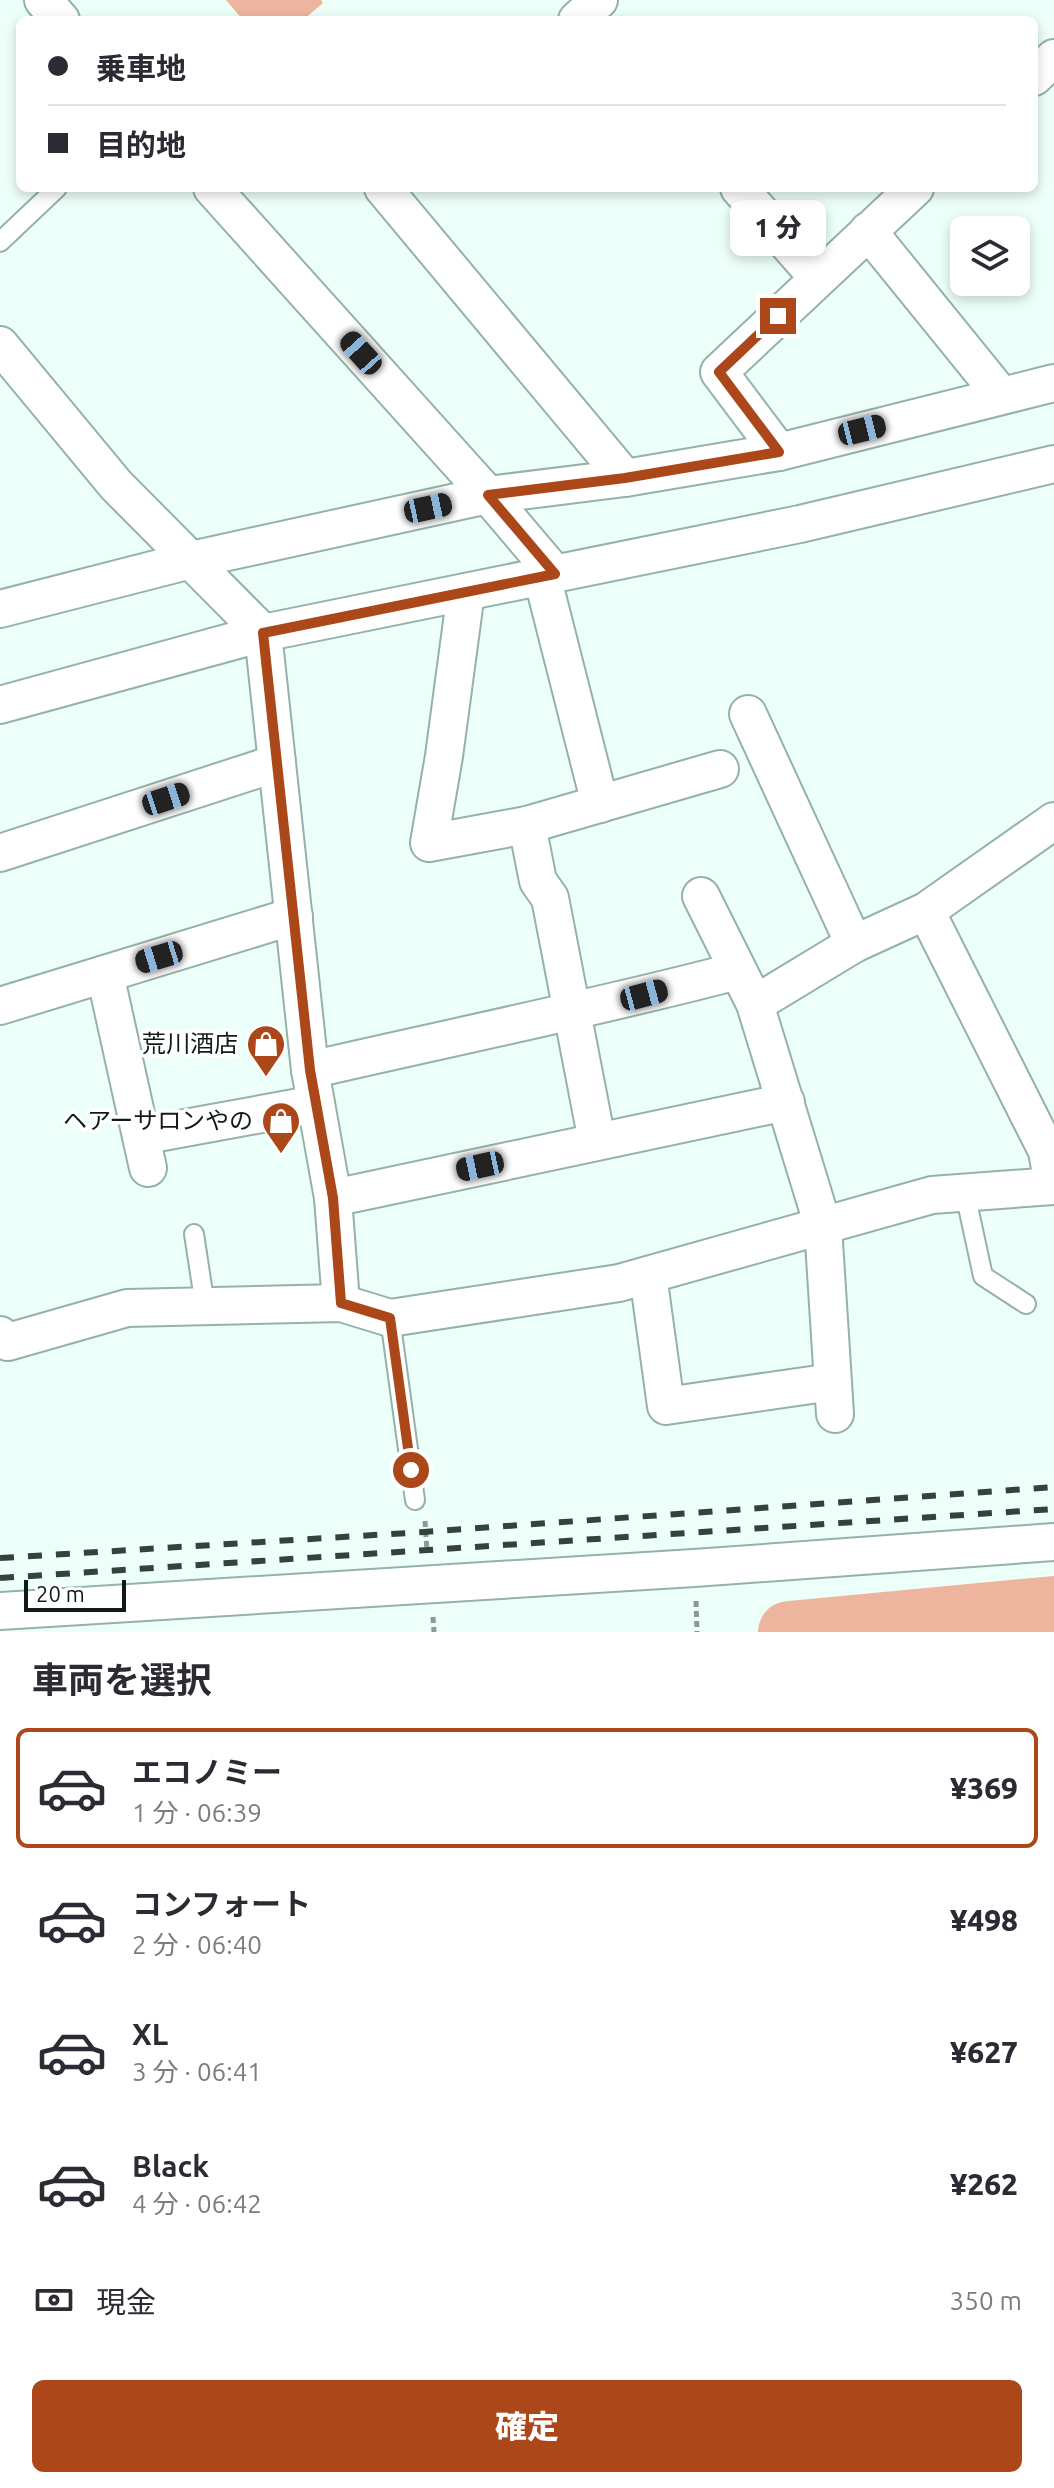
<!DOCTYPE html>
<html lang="ja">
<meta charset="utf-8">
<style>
:root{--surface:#fff;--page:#f7f7f7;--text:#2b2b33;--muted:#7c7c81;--line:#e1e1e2;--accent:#ac4719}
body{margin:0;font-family:Ubuntu,"Noto Sans JP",sans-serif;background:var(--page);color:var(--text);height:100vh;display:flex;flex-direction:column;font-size:30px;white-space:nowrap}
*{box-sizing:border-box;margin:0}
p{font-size:26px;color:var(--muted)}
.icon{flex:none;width:44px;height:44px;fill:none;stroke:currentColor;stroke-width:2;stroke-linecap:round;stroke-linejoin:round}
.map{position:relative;height:1632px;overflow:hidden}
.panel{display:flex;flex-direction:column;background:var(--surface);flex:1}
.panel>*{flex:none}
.banner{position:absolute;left:16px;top:16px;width:1022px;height:176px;border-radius:12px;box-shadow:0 4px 12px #0003;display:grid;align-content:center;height:176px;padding:0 32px;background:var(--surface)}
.controls{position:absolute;left:950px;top:216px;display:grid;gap:16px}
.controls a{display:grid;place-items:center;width:80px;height:80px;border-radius:12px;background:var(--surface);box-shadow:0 4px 12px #0003;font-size:40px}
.scale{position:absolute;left:24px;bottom:20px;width:102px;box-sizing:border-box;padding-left:8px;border:4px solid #101b18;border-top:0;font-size:22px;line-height:28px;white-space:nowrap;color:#101b18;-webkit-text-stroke:6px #fff;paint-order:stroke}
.end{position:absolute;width:36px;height:36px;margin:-18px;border:10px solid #ac4719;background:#fff;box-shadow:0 0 0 4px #fff}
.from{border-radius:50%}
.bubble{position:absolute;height:56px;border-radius:12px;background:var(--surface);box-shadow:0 4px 12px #0003;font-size:26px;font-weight:800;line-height:56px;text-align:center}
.car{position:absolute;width:24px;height:48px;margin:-24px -12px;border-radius:10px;box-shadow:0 0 6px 2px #0007;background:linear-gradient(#222 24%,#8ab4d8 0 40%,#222 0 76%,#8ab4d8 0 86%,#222 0)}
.banner b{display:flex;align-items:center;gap:28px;height:76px;font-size:30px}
.banner b+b{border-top:2px solid var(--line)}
.banner i{width:20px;height:20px;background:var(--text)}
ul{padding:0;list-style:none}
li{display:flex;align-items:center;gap:24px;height:120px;margin:0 16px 12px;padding:0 16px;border:4px solid transparent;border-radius:12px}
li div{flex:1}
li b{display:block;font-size:30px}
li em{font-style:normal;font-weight:800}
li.on{border-color:var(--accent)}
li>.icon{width:72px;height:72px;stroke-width:1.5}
h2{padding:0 32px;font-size:36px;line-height:96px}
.pay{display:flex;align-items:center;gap:20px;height:88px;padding:0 32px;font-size:30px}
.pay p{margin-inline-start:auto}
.cta{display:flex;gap:16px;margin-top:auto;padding:16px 32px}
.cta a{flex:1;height:92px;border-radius:12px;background:var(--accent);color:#fff;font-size:32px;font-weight:800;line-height:92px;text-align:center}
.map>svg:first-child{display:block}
</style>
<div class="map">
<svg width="1054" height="1632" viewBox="0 0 1054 1632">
<rect width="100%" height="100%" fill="#edfff9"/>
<path fill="#edb49e" d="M 226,0 L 321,0 L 323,3 L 303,20 L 243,20 Z"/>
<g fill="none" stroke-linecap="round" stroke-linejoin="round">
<path stroke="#edb49e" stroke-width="62" d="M 789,1632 L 1054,1607"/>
<g stroke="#95b2a9" stroke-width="22">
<g id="service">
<path d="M 0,242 L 57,188"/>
<path d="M 965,1193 L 983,1276 L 1026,1304"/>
<path d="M 194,1234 L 205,1306"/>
<path d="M 390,1318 L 415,1500"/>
</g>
</g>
<g stroke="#95b2a9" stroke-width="40">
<g id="minor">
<path d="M 43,0 L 61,20"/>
<path d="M 577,20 L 599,0"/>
<path d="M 1034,77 L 1054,58"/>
<path d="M 212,188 L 488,495 L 555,574"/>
<path d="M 383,188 L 625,478"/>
<path d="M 739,188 L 818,278"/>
<path d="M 868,231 L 1001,395"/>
<path d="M 0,345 L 116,485 L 263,633 L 310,1070 L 333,1198 L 341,1303"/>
<path d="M 779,452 L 719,372 L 915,188"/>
<path d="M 542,576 L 600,804"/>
<path d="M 466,592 L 444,756 L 429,843 L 527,825 L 720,769"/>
<path d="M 0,609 L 191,560 L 488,495 L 625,478 L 779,452 L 1054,383"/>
<path d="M 0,705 L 263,633 L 800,524 L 1054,464"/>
<path d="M 748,714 L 854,944"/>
<path d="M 527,825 L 538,881 L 550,898 L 597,1141"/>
<path d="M 0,853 L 277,763"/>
<path d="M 701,896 L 755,1004 L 823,1226 L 835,1414"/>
<path d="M 926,911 L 1047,1151 L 1053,1186"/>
<path d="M 105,974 L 148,1168"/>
<path d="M 755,1004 L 854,944 L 926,911 L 1054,821"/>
<path d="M 0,1006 L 294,916"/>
<path d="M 310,1070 C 453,1037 596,1008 737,971"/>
<path d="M 141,1136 L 316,1104"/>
<path d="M 333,1198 L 786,1102"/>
<path d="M 648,1275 L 666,1406 L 832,1382"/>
<path d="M 0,1335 L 8,1342 L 127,1308 L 341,1303 L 390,1318 L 619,1283 L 932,1195 L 1054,1186"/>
<path d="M 0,1611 L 694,1568 L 1054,1542"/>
</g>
</g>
<g stroke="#8a9994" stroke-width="5" stroke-dasharray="6 4" stroke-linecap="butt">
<path d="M 425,1521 L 427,1551"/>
<path d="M 696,1601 L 697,1632"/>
<path d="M 433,1617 L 434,1632"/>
</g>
<use href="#service" stroke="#fff" stroke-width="18"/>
<use href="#minor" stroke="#fff" stroke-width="36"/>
<g stroke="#35413d" stroke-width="6" stroke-dasharray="14 14" stroke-linecap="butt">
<path d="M 0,1558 L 424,1532 L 1054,1487"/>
<path d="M 0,1578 L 1054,1509"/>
</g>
</g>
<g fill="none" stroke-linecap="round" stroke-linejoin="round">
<path stroke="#ac4719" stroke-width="10" d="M 411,1470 L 390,1318 L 341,1303 L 333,1198 L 310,1070 L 263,633 L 555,574 L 488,495 L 625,478 L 779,452 L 719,372 L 778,316"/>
</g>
<defs>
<g id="shop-pin" transform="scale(2)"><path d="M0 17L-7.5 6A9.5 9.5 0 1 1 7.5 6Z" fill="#ac4719" stroke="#fff"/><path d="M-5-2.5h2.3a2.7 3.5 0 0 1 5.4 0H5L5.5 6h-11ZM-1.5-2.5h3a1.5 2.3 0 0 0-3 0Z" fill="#fff"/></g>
</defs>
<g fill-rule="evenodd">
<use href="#shop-pin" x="266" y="1044"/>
<use href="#shop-pin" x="281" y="1121"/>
</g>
<g text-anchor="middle" stroke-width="7" stroke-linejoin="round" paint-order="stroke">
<g font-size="24" fill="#101b18" stroke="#fff" text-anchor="end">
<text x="238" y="1052">荒川酒店</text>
<text x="253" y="1129">ヘアーサロンやの</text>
</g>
</g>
</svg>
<div class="controls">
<a><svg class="icon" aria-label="layers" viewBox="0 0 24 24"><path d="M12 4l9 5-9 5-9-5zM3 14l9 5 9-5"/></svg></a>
</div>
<div class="scale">20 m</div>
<i class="end from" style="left:411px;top:1470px"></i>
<i class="end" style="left:778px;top:316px"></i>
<div class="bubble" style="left:730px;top:200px;width:96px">1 分</div>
<i class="car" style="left:361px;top:353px;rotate:318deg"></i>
<i class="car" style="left:862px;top:430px;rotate:76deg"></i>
<i class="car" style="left:428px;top:508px;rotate:78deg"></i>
<i class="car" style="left:166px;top:799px;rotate:72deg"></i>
<i class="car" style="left:159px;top:957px;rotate:253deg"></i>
<i class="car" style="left:644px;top:995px;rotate:75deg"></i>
<i class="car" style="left:480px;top:1166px;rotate:258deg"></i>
<div class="banner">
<b><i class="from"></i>乗車地</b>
<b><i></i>目的地</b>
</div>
</div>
<section class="panel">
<h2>車両を選択</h2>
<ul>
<li class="on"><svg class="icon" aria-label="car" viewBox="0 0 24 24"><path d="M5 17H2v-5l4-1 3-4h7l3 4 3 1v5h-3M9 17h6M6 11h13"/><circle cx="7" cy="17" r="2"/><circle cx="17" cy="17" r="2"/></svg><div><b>エコノミー</b><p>1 分 · 06:39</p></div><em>¥369</em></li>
<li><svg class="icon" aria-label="car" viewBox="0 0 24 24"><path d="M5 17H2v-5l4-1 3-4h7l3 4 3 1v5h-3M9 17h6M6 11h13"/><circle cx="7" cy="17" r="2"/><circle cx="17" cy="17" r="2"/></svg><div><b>コンフォート</b><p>2 分 · 06:40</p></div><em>¥498</em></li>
<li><svg class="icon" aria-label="car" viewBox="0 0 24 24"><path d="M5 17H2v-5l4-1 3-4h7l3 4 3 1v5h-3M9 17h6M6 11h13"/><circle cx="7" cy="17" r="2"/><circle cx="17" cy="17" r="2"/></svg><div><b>XL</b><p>3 分 · 06:41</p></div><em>¥627</em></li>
<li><svg class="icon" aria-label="car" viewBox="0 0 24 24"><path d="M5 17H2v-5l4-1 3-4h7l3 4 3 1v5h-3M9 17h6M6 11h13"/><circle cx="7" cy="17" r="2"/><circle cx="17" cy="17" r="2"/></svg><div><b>Black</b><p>4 分 · 06:42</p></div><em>¥262</em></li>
</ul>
<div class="pay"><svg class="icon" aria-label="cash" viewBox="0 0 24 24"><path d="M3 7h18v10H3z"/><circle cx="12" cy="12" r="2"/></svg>現金<p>350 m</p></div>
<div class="cta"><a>確定</a></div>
</section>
